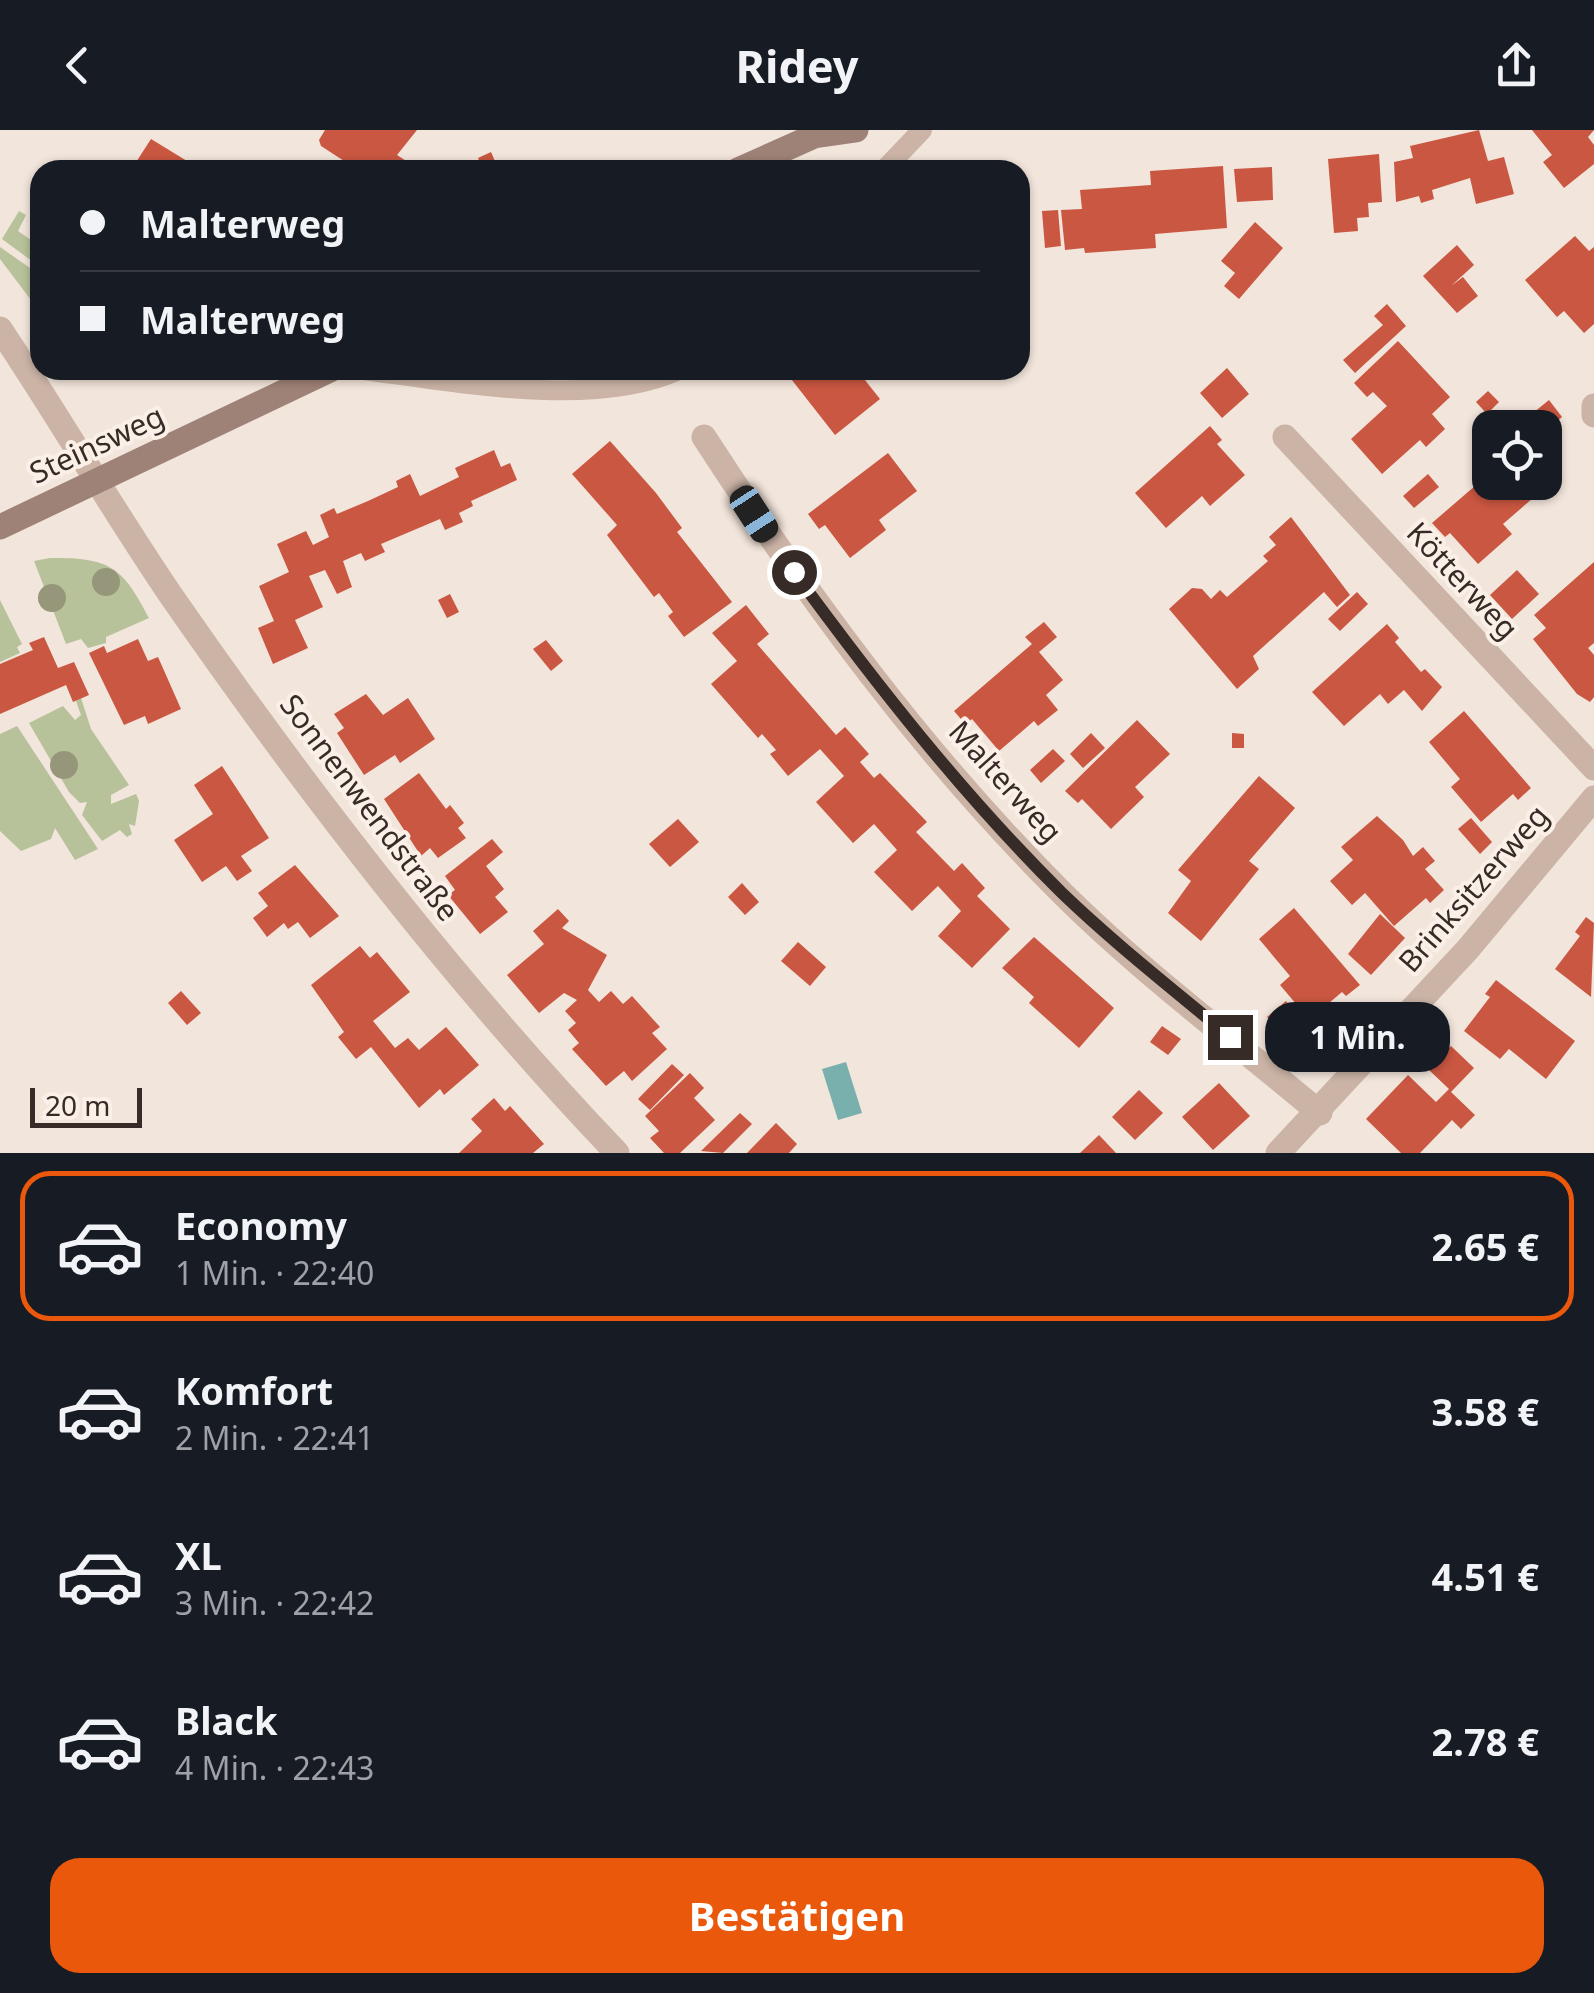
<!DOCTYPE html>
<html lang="de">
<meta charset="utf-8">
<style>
:root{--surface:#171b24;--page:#242831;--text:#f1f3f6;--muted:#9ea1a6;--line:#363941;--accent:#ea580c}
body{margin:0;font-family:"Noto Sans",sans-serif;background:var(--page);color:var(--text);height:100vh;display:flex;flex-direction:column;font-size:38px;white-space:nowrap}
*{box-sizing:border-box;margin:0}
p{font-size:32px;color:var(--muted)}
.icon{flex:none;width:55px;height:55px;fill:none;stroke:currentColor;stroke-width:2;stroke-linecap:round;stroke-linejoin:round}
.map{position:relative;height:1023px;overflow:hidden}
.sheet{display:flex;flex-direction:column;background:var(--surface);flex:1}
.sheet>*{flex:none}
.guide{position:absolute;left:30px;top:30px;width:1000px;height:220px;border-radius:30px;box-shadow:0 2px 8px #0004;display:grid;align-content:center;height:220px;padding:0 50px;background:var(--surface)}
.buttons{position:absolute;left:1472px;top:280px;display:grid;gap:20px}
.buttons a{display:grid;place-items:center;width:90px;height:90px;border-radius:20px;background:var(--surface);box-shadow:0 2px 8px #0004;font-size:50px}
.scale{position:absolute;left:30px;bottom:25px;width:112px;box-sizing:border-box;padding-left:10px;border:5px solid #372b27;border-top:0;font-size:28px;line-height:35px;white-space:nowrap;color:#372b27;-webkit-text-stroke:8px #faf0e7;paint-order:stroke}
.end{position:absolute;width:45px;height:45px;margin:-22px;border:12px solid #372b27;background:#fff;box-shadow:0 0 0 5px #fff}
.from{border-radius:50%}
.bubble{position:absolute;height:70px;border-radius:30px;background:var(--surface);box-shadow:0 2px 8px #0004;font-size:32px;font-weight:700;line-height:70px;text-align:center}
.car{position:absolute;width:30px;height:60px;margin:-30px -15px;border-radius:12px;box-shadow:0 0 8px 2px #0007;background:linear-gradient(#222 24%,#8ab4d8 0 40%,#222 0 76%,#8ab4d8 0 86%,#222 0)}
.guide b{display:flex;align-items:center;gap:35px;height:95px;font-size:38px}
.guide b+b{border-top:2px solid var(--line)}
.guide i{width:25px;height:25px;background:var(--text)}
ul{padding:18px 0 0;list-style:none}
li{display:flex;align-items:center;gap:30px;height:150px;margin:0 20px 15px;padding:0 30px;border:5px solid transparent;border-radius:30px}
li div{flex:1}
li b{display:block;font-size:38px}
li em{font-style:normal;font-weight:700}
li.on{border-color:var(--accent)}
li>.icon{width:90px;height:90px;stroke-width:1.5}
.cta{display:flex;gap:20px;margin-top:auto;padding:20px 50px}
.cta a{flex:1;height:115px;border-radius:30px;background:var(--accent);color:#fff;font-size:40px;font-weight:700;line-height:115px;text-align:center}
header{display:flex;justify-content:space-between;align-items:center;height:130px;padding:0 50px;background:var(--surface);font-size:45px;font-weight:700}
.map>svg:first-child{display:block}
</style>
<header><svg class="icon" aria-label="back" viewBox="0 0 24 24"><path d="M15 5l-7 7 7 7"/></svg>Ridey<svg class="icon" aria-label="share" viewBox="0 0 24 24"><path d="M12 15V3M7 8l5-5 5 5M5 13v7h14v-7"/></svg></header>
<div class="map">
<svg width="1594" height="1023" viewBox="0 0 1594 1023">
<rect width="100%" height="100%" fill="#f2e5db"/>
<g fill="#b8c29a">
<path d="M 19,81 L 26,85 L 18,101 L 40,116 L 40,137 L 2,109 Z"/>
<path d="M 0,117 L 40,145 L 40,182 L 0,129 Z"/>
<path d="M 50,428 C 111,427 123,438 149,488 L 106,507 L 106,513 L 88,518 L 81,509 L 66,514 L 34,431 Z"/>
<path d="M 0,470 L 22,514 L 17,517 L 20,523 L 0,532 Z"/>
<path d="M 81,568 L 91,599 L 129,655 L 111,665 L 111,674 L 136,664 L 139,671 L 135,696 L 129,694 L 132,704 L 127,707 L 120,700 L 102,711 L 82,685 L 87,672 L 80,673 L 69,662 L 29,593 L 63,576 L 75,590 L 81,585 L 76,571 Z"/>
<path d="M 17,596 L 98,719 L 75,730 L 55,698 L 51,709 L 21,721 L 0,701 L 0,604 Z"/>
</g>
<path fill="#79b0ae" d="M 846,932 L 862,983 L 838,990 L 822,939 Z"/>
<g fill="#ca5741">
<path d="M 325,0 L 417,0 L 397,25 L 420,40 L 358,40 L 321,16 L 319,10 Z"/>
<path d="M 1479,0 L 1488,31 L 1504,27 L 1514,64 L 1476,74 L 1470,48 L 1432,60 L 1434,69 L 1421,73 L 1419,66 L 1396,72 L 1394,32 L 1413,28 L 1410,16 Z"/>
<path d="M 1532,0 L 1594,0 L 1588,7 L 1594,15 L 1594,34 L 1564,58 L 1543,32 L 1552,25 Z"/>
<path d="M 151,9 L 187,31 L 182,40 L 131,40 Z"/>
<path d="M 491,22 L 498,38 L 483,40 L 478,28 Z"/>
<path d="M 1379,24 L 1382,72 L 1368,73 L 1369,87 L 1357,88 L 1358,101 L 1334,103 L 1328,29 Z"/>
<path d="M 1223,36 L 1227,98 L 1155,104 L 1156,118 L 1085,123 L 1084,118 L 1065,120 L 1061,80 L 1082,79 L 1080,60 L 1151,55 L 1150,41 Z"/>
<path d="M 1272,37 L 1273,70 L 1237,72 L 1234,39 Z"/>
<path d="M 1058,80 L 1061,116 L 1045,118 L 1042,81 Z"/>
<path d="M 1255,92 L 1283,118 L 1239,169 L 1224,156 L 1235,143 L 1221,131 Z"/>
<path d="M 1575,106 L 1589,121 L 1594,117 L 1594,194 L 1584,203 L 1564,181 L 1557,187 L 1525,150 Z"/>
<path d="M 1457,115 L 1474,135 L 1451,156 L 1463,147 L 1478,166 L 1457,183 L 1423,146 Z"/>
<path d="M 1387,174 L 1406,196 L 1355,243 L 1343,230 L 1383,195 L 1374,186 Z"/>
<path d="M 1398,211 L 1450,267 L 1432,284 L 1445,299 L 1426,317 L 1420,310 L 1382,344 L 1351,309 L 1387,276 L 1373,262 L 1367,267 L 1354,253 Z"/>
<path d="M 1227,238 L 1249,264 L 1222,288 L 1200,263 Z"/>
<path d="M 795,240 L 857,240 L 880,269 L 835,305 L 788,245 Z"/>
<path d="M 1488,261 L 1499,272 L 1487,284 L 1476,272 Z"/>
<path d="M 1549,270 L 1562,287 L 1545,301 L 1528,287 Z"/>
<path d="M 1210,296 L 1222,310 L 1217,314 L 1245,345 L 1210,376 L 1202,366 L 1166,398 L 1135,363 Z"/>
<path d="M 610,311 L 656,363 L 682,398 L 677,402 L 732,472 L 684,507 L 668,486 L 673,482 L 659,463 L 654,467 L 607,405 L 617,395 L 572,344 Z"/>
<path d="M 494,320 L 501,337 L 510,333 L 517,350 L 471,371 L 473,376 L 459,383 L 463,392 L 445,400 L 440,389 L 381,414 L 385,422 L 365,431 L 361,423 L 343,431 L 352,457 L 337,464 L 325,440 L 309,446 L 323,477 L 295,490 L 308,518 L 273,534 L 258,498 L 274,491 L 259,456 L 289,442 L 277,414 L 306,401 L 313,415 L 329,407 L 320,385 L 334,378 L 337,384 L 368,371 L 398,357 L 396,351 L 410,344 L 420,366 L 459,347 L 455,338 Z"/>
<path d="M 888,323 L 917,361 L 879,390 L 886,400 L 850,428 L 825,395 L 819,399 L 808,384 Z"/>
<path d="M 1490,343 L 1490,352 L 1531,352 L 1540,362 L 1503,394 L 1512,404 L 1478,434 L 1450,403 L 1445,407 L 1432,393 Z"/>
<path d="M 1428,344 L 1439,357 L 1414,378 L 1403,366 Z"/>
<path d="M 1291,387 L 1350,465 L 1337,477 L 1324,462 L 1253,526 L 1259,539 L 1237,559 L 1169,479 L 1192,458 L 1202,459 L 1211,469 L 1220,460 L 1227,467 L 1268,431 L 1263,426 L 1276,415 L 1269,407 Z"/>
<path d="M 1594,432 L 1594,513 L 1588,518 L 1594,525 L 1594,567 L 1590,572 L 1577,564 L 1533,509 L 1546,498 L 1534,485 Z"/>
<path d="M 1517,440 L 1539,464 L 1512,489 L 1490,465 Z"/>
<path d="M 1357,462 L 1368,474 L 1340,501 L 1328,489 Z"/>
<path d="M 450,464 L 459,482 L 447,488 L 438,470 Z"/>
<path d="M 746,475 L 769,504 L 757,514 L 836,605 L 845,597 L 869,624 L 860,632 L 874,648 L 880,643 L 927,692 L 916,702 L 954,741 L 962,733 L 985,758 L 977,766 L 1010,799 L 972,838 L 938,806 L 961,781 L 938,756 L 912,781 L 874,742 L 897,720 L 874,694 L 853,713 L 816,672 L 844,646 L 820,619 L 788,646 L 770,624 L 776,620 L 762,604 L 758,608 L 711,554 L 737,531 L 712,503 Z"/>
<path d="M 1044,492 L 1057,507 L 1039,522 L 1063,550 L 1046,565 L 1058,580 L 1038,596 L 1034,591 L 999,621 L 972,589 L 966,595 L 954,581 L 1032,514 L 1025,507 Z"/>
<path d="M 1387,494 L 1399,508 L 1395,512 L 1421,542 L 1425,539 L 1442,557 L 1422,581 L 1404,560 L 1388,574 L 1380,564 L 1344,596 L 1312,562 Z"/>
<path d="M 44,507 L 58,538 L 74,532 L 89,565 L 73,572 L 66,555 L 0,584 L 0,534 L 33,520 L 29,513 Z"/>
<path d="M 138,509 L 148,531 L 158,527 L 181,579 L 148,594 L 145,586 L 124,595 L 89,523 L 104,516 L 107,523 Z"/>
<path d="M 546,510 L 563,531 L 551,541 L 533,519 Z"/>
<path d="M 366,564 L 383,585 L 408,568 L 435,609 L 400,633 L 395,625 L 364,645 L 337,603 L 344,598 L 334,584 Z"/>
<path d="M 1464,581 L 1531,658 L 1518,670 L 1513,664 L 1481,692 L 1451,657 L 1460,649 L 1429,612 Z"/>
<path d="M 1137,590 L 1170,624 L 1135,657 L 1144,667 L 1111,699 L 1082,669 L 1078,673 L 1065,661 Z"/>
<path d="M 1091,603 L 1105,618 L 1083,638 L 1070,624 Z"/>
<path d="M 1232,603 L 1244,604 L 1244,618 L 1232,618 Z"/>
<path d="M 1053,619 L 1065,631 L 1041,653 L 1030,640 Z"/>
<path d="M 222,636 L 269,708 L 241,726 L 252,741 L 237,751 L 226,736 L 202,752 L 174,710 L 213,684 L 194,655 Z"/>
<path d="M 419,643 L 446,679 L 450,675 L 464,693 L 458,698 L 466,708 L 438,728 L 430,718 L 421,726 L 384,669 Z"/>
<path d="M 1259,646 L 1295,678 L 1249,731 L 1259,739 L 1201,811 L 1168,783 L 1191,751 L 1178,740 Z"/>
<path d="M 1377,686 L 1403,710 L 1413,726 L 1423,717 L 1435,731 L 1425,739 L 1444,760 L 1430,773 L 1426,768 L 1394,796 L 1365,763 L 1352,775 L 1330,751 L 1353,730 L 1341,717 Z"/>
<path d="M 1471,688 L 1492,712 L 1480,724 L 1458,699 Z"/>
<path d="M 678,689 L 699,712 L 670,737 L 649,714 Z"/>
<path d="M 492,709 L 503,722 L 486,736 L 504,759 L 495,767 L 508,782 L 480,804 L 448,765 L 455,760 L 445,746 Z"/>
<path d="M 295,735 L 339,786 L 310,808 L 298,792 L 288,799 L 284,793 L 267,807 L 253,788 L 268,776 L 258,763 Z"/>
<path d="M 742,753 L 759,772 L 745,785 L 728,767 Z"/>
<path d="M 1294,778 L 1360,855 L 1346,866 L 1342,862 L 1310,889 L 1315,896 L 1291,916 L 1267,887 L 1286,871 L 1293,879 L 1297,875 L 1280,855 L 1290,846 L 1259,809 Z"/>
<path d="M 558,779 L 569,791 L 562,798 L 607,825 L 588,860 L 599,872 L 611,861 L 623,874 L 632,866 L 660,897 L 652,903 L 667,919 L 632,951 L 624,941 L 606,956 L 572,919 L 579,913 L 568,900 L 576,893 L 565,881 L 577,870 L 564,863 L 539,883 L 507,845 L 544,814 L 533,801 Z"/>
<path d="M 1380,784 L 1405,808 L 1371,845 L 1348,824 Z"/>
<path d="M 1586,787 L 1594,793 L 1591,867 L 1555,839 L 1580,806 L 1575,802 Z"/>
<path d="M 1034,807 L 1114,878 L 1079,918 L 1029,873 L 1034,867 L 1002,838 Z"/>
<path d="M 798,812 L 826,837 L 810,856 L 781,831 Z"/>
<path d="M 360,816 L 370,828 L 377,822 L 410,862 L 373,891 L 395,918 L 408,908 L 419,920 L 446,897 L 479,935 L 444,965 L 440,959 L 419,978 L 371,917 L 356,929 L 338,907 L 344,902 L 311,855 Z"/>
<path d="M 1496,850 L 1575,911 L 1546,949 L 1509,919 L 1500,929 L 1464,901 L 1490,867 L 1485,864 Z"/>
<path d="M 181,861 L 201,883 L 187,895 L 168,873 Z"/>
<path d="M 1162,896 L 1181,909 L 1168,925 L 1150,912 Z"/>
<path d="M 1451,916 L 1474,938 L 1451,962 L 1475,985 L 1461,999 L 1452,990 L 1420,1023 L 1401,1023 L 1366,989 L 1408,945 L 1436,972 L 1449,959 L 1429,940 Z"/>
<path d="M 672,934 L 684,945 L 650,980 L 638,969 Z"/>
<path d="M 690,943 L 704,958 L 694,968 L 715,990 L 680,1023 L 664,1023 L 650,1008 L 659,1001 L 645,986 Z"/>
<path d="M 1219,953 L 1250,986 L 1213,1020 L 1182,987 Z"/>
<path d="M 1139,960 L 1163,983 L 1135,1010 L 1112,987 Z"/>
<path d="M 494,968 L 505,981 L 510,976 L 544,1014 L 533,1023 L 459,1023 L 482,1001 L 471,989 Z"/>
<path d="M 740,983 L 752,994 L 723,1023 L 701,1021 Z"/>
<path d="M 776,993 L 797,1014 L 789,1023 L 747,1023 Z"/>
<path d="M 1099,1005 L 1116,1023 L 1080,1023 Z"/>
</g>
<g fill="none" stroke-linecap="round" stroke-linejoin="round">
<g stroke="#cbb4a6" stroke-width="20">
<path d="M 884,40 L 922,0"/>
<path d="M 364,240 C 454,252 595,279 679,240"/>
</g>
<g stroke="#cbb4a6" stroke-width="25">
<path d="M 0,199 C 59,287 112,379 172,467 C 308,663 453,851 617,1023"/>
<path d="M 1594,276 L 1594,285"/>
<path d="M 704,307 C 809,469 923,624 1060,761 C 1140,841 1233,910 1320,983"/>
<path d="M 1285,307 L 1594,638"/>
<path d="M 1278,1023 L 1468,819 L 1594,668"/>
</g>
<g stroke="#9f8277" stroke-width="25">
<path d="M 738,40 L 814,6 L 856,0"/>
<path d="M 0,397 L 330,240"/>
</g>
</g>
<g fill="#95967a">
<circle cx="106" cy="452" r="14"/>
<circle cx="52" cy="468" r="14"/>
<circle cx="64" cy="635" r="14"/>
</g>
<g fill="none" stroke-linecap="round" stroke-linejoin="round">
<path stroke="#372b27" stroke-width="12" d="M 794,442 C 876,554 963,665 1062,763 C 1115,814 1174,860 1230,907"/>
</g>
<g text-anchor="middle" stroke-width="8" stroke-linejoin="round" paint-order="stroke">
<g font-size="30" fill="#372b27" stroke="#faf0e7">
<text transform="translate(97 315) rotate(-25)" y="10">Steinsweg</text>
<text transform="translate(1462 451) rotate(47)" y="10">Kötterweg</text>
<text transform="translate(1005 652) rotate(48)" y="10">Malterweg</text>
<text transform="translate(369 678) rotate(53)" y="10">Sonnenwendstraße</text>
<text transform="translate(1474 759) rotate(-49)" y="10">Brinksitzerweg</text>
</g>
</g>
</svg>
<div class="buttons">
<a><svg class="icon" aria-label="locate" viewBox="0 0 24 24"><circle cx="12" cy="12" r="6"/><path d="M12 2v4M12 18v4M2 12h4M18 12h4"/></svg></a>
</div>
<div class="scale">20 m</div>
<i class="end from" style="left:794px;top:442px"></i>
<i class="end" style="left:1230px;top:907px"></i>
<div class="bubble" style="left:1265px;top:872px;width:185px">1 Min.</div>
<i class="car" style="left:754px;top:384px;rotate:147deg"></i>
<div class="guide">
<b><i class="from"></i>Malterweg</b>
<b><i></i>Malterweg</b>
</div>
</div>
<section class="sheet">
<ul>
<li class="on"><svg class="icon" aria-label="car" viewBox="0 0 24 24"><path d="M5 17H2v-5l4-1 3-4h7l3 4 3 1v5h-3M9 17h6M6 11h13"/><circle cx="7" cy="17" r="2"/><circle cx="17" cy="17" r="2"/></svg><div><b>Economy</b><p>1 Min. · 22:40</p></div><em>2.65 €</em></li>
<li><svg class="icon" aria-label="car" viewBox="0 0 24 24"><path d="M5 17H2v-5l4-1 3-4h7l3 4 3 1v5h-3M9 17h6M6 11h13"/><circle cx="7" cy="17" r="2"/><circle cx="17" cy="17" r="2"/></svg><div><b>Komfort</b><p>2 Min. · 22:41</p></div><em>3.58 €</em></li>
<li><svg class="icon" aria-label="car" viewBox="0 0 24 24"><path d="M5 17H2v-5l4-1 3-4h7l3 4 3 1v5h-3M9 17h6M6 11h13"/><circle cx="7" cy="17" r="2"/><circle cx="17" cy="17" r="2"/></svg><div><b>XL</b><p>3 Min. · 22:42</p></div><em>4.51 €</em></li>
<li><svg class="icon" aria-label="car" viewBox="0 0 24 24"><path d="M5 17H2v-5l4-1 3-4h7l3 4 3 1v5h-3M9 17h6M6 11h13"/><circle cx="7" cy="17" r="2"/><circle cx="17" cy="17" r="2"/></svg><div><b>Black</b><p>4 Min. · 22:43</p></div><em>2.78 €</em></li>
</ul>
<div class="cta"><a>Bestätigen</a></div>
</section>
